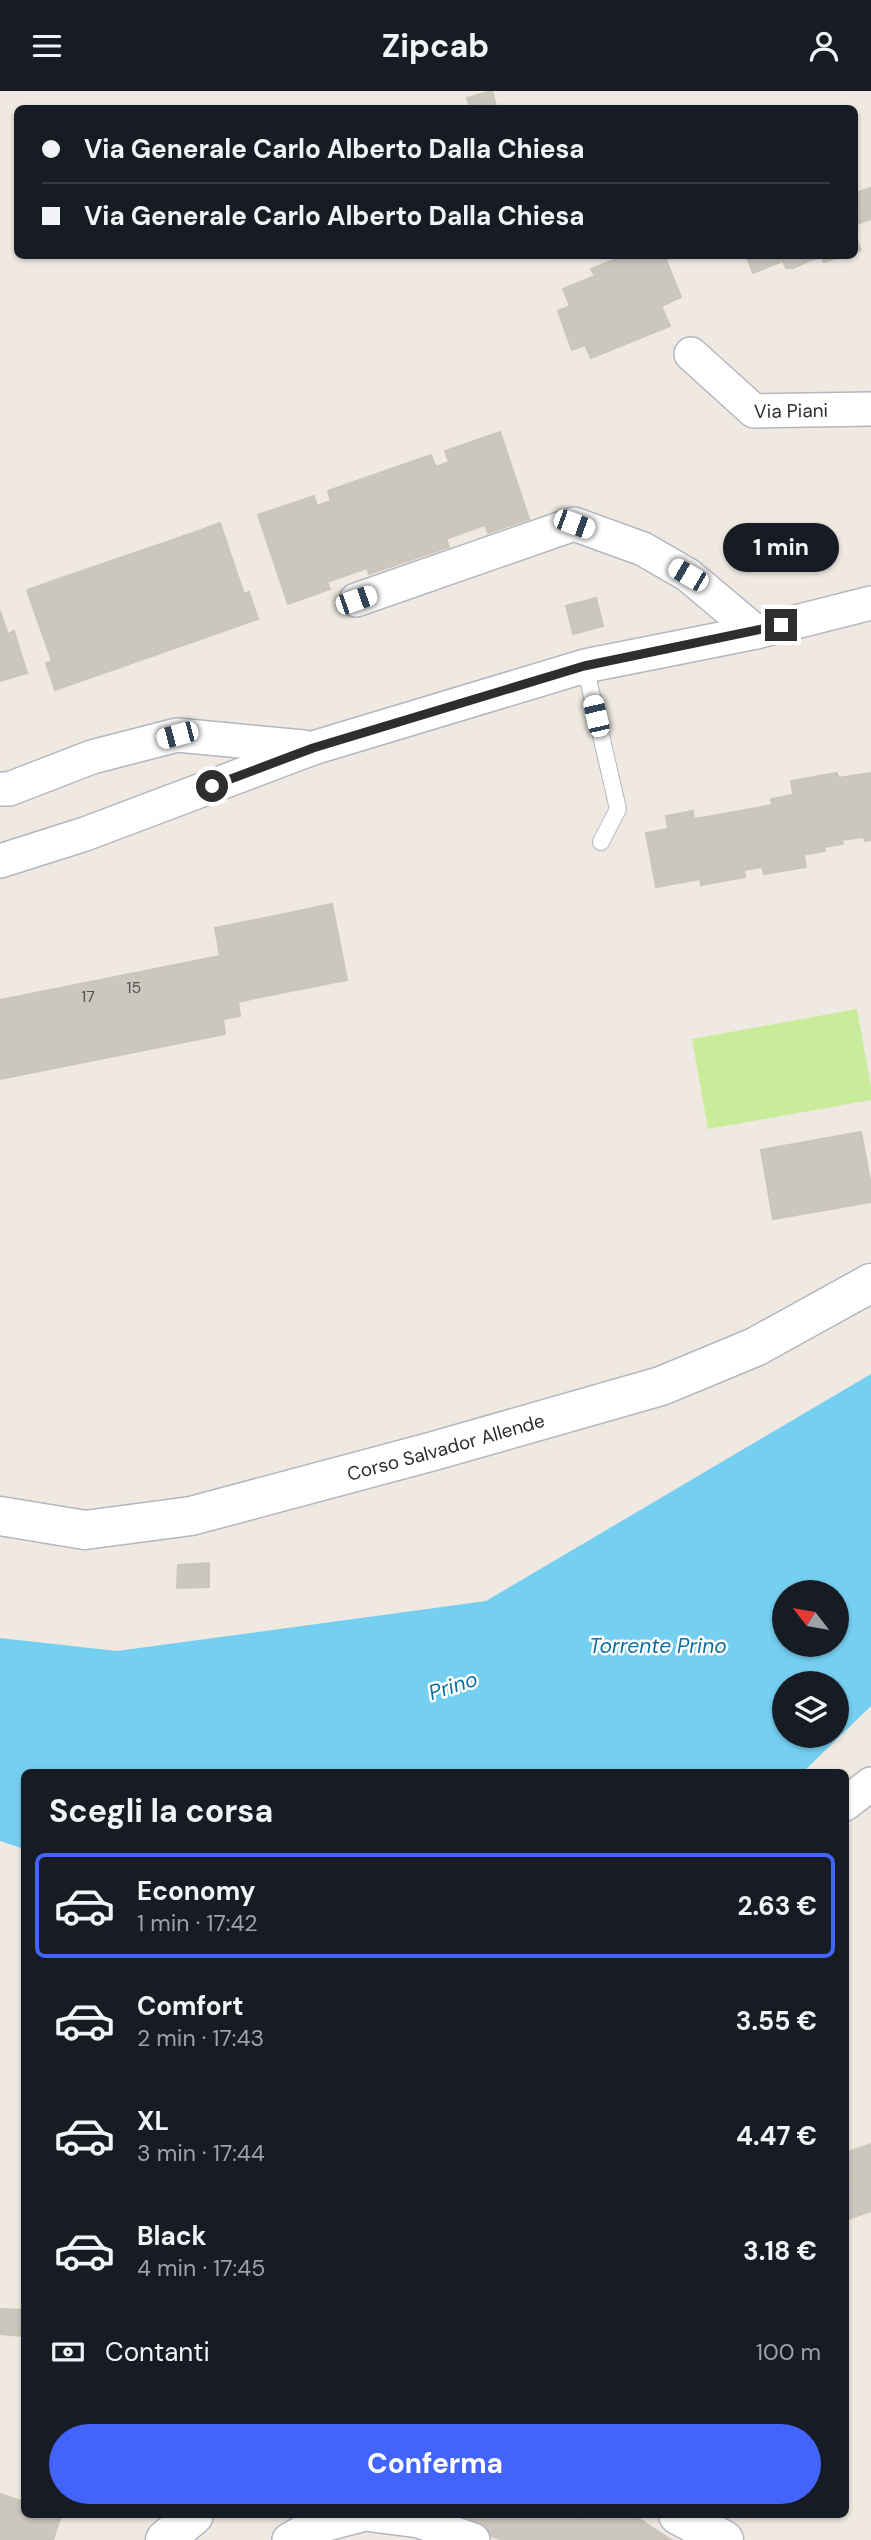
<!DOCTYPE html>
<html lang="it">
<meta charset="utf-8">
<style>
:root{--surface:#171b24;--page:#242831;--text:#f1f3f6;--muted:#9ea1a6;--line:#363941;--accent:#4264fb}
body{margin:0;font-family:"DM Sans",sans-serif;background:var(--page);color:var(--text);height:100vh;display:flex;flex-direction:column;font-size:26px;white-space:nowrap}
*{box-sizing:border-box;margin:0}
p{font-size:23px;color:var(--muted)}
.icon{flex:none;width:38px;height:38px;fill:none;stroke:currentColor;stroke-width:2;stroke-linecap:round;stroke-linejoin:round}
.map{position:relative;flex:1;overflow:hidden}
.sheet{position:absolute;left:21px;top:1678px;width:828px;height:749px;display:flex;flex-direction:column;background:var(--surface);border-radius:10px;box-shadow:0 2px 5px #0004}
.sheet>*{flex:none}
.hud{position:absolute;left:14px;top:14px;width:844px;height:154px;border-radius:10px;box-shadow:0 2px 5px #0004;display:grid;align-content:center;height:154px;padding:0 28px;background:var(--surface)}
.needle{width:46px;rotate:301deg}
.tools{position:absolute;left:772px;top:1489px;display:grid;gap:14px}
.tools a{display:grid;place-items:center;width:77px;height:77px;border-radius:50%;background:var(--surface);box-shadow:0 2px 5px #0004;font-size:35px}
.end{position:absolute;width:32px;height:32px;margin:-16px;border:9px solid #2e2e2e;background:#fff;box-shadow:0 0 0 4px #fff}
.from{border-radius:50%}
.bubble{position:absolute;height:49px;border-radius:24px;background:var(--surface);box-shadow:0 2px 5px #0004;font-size:23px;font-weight:700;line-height:49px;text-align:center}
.car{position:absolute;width:21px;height:42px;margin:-21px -10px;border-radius:9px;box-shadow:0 0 5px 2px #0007;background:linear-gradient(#fff 24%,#345 0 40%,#fff 0 76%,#345 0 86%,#fff 0)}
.hud b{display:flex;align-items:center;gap:24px;height:66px;font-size:26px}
.hud b+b{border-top:2px solid var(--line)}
.hud i{width:18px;height:18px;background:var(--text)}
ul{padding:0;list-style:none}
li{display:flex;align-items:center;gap:21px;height:105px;margin:0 14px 10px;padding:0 14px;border:4px solid transparent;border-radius:10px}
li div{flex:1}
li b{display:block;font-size:26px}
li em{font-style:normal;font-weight:700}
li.current{border-color:var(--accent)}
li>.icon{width:63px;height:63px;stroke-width:1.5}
h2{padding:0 28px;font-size:32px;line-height:84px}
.pay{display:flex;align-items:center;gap:18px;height:77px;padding:0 28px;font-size:26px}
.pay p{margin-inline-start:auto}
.action{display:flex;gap:14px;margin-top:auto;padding:14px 28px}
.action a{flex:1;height:80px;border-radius:42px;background:var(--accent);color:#fff;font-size:28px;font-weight:700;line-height:80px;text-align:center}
header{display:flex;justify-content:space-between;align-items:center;height:91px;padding:0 28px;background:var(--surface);font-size:32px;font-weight:700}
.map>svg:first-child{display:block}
</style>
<header><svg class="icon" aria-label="menu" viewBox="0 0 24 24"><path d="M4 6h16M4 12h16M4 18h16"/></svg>Zipcab<svg class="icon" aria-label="person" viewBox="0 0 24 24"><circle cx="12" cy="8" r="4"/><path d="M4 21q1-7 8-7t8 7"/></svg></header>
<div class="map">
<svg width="871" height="2449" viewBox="0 0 871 2449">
<rect width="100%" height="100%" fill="#efe9e1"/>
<path fill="#c9ec9a" d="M 857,918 L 871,996 L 871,1009 L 708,1038 L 692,948 Z"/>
<path fill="#75cff0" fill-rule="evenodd" d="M 871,1283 L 871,1615 L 802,1682 L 24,1682 L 24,1758 L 0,1750 L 0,1547 L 117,1560 L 486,1510 ZM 784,1502 L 836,1502 L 836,1554 L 784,1554 ZM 784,1592 L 836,1592 L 836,1645 L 784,1645 Z"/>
<g fill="#cbc7bf" stroke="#cbc5ba" stroke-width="2">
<path d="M 492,0 L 497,18 L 471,18 L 467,7 Z"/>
<path d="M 870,97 L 871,128 L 854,134 L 854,112 L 858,111 L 854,103 Z"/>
<path d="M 854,142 L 861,159 L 854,161 Z"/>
<path d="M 626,164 L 639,164 L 670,235 L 591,267 L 585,254 L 572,259 L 558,220 L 570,215 L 563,198 L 595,185 L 591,178 Z"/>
<path d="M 639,164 L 664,164 L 681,206 L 662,215 Z"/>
<path d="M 746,164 L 844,164 L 824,171 L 821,165 L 793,177 L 786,177 L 783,170 L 753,182 Z"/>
<path d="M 500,341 L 529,428 L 488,442 L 485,434 L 465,441 L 446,448 L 449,456 L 369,483 L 367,477 L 327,491 L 330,498 L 288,513 L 258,424 L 314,405 L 317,415 L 331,410 L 328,400 L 431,364 L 436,376 L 449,371 L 445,360 Z"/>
<path d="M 220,432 L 244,503 L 208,515 L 184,445 Z"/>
<path d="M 184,445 L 208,515 L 88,557 L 64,486 Z"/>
<path d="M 64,486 L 88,557 L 52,570 L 27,499 Z"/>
<path d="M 249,501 L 258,528 L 55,599 L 46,572 Z"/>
<path d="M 596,507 L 603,535 L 573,543 L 566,515 Z"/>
<path d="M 0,520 L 8,544 L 0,547 Z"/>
<path d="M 14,540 L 27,582 L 0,590 L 0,547 Z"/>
<path d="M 837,682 L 838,687 L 871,682 L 871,749 L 865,750 L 864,746 L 842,749 L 843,753 L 824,756 L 825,760 L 802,764 L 791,690 Z"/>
<path d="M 793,704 L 806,776 L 764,783 L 762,776 L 744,779 L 745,786 L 701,794 L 700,788 L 656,796 L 646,742 L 668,738 L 666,725 L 693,720 L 694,728 L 707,726 L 772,714 L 771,708 Z"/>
<path d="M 332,813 L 347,889 L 270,904 L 255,829 Z"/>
<path d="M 255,829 L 270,904 L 238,911 L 240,925 L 223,928 L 225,943 L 0,988 L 0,909 L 220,865 L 215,837 Z"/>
<path d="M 861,1041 L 871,1094 L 871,1111 L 773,1128 L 761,1059 Z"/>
<path d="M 209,1472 L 209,1496 L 177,1497 L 178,1474 Z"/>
<path d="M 871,2053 L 871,2084 L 845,2093 L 845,2062 Z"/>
<path d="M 871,2084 L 871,2120 L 845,2129 L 845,2093 Z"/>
<path d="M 0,2218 L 23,2219 L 21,2245 L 0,2243 Z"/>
<path d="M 0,2403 L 24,2411 L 24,2424 L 36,2424 L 28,2449 L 0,2449 Z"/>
<path d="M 36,2424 L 61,2424 L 53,2449 L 28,2449 Z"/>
<path d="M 462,2424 L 570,2424 L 578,2426 L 572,2449 L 503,2449 L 458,2434 Z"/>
<path d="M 573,2424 L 633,2424 L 644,2431 L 633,2449 L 572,2449 L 578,2426 Z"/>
<path d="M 644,2431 L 671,2449 L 633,2449 Z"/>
</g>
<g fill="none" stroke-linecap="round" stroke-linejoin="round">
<g stroke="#b4b7c1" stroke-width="18">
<path id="lane" d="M 585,575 L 618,718 L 601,751"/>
</g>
<g stroke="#b4b7c1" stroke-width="36">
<g id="street">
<path id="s1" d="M 691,263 L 754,320 L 871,318"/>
<path d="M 356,509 L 574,433 L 643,458 L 688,484 L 756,541"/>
<path d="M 0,698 L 9,698 L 92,666 L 177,644 L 303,656"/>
<path d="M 0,770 L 85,743 L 313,657 L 585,575 L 756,541 L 871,512"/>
<path d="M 845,1713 L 871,1693"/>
<path d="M 372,2424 L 419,2430 L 473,2449"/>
<path d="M 289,2449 L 308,2438 L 361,2424"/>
</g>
</g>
<g stroke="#b4b7c1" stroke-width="41">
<g id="secondary">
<path id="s2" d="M 0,1425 L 85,1439 L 191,1425 L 430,1361 L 661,1295 L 755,1256 L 871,1192"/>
<path d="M 678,2424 L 724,2449"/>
<path d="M 165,2449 L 194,2424"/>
</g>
</g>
<use href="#lane" stroke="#fff" stroke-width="16"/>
<use href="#street" stroke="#fff" stroke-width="33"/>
<use href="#secondary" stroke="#fff" stroke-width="38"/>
</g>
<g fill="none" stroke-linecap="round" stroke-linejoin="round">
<path stroke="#2e2e2e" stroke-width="9" d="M 212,695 L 313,657 L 584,575 L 781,534"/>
</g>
<g text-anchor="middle" stroke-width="5" stroke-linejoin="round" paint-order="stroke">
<g font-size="16" fill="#555452">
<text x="134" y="902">15</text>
<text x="88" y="911">17</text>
</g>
<g font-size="19" fill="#2e2e2e" stroke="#fff">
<text dy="7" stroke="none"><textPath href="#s1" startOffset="122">Via Piani</textPath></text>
<text dy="7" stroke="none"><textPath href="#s2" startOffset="457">Corso Salvador Allende</textPath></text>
</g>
<g font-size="21" font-style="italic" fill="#0d6fa3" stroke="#fff">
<text x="658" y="1562">Torrente Prino</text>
<text transform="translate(453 1595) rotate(-18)" y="7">Prino</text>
</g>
</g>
</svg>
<div class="tools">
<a><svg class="needle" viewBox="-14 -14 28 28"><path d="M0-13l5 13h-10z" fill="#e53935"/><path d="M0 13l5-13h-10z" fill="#9ea1a6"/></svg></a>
<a><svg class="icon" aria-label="layers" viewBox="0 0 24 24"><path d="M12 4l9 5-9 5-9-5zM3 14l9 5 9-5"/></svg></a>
</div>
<i class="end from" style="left:212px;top:695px"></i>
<i class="end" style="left:781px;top:534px"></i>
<div class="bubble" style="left:723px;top:432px;width:116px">1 min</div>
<i class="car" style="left:574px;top:433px;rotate:110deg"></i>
<i class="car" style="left:688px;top:484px;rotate:300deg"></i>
<i class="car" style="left:356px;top:509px;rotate:71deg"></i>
<i class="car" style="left:596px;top:625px;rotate:347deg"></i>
<i class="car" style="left:177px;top:644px;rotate:255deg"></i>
<div class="hud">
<b><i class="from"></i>Via Generale Carlo Alberto Dalla Chiesa</b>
<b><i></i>Via Generale Carlo Alberto Dalla Chiesa</b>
</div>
<section class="sheet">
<h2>Scegli la corsa</h2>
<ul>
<li class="current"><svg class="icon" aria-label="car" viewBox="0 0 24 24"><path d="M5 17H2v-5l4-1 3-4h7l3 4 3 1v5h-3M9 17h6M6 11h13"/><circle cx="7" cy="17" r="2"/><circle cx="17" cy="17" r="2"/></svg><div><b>Economy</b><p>1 min · 17:42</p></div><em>2.63 €</em></li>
<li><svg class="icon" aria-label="car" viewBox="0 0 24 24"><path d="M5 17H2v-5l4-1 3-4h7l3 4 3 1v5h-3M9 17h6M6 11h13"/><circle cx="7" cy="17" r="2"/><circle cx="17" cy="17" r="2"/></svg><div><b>Comfort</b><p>2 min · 17:43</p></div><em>3.55 €</em></li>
<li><svg class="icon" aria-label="car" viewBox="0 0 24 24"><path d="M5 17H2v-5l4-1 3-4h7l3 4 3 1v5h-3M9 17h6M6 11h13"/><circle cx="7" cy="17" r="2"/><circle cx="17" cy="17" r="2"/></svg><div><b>XL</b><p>3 min · 17:44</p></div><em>4.47 €</em></li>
<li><svg class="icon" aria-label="car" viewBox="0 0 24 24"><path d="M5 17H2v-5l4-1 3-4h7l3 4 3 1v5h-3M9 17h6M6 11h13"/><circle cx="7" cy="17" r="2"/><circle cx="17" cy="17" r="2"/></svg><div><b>Black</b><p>4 min · 17:45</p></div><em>3.18 €</em></li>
</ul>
<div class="pay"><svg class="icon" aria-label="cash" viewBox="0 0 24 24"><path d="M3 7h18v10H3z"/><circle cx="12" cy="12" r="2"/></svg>Contanti<p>100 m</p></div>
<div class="action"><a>Conferma</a></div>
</section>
</div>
